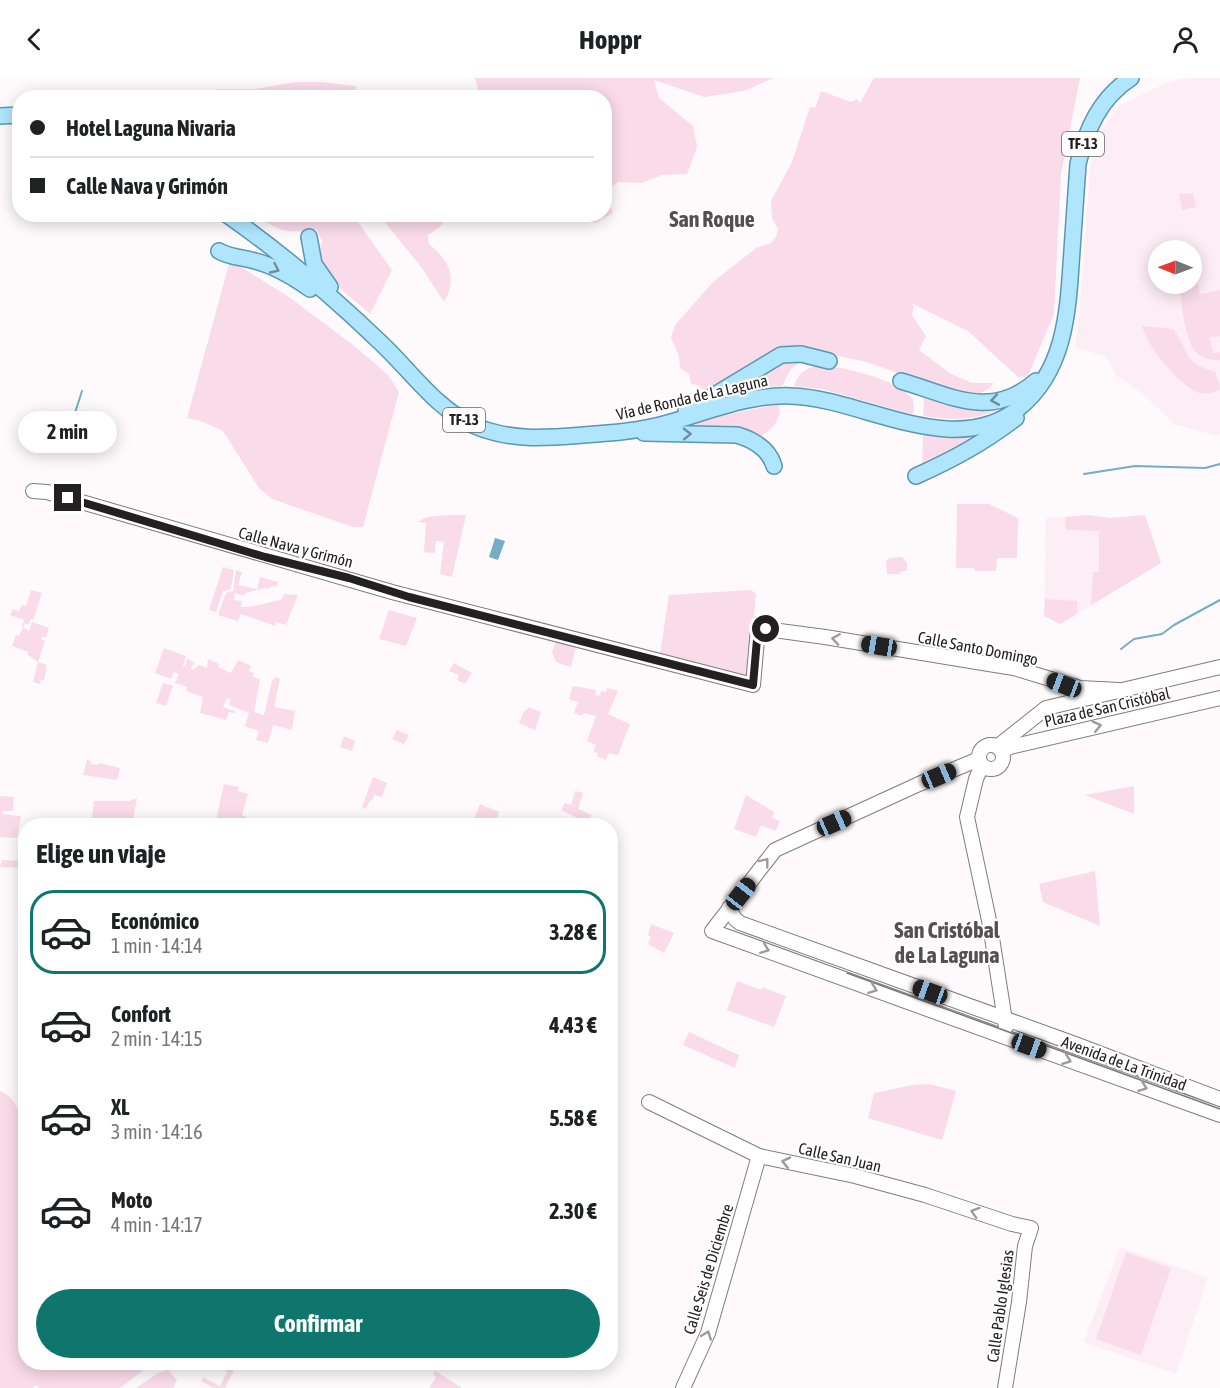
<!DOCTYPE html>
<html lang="es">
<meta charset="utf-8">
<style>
:root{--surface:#fff;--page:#f2f2f2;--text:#202124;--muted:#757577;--line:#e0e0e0;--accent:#0f766e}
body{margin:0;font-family:"Asap Condensed",sans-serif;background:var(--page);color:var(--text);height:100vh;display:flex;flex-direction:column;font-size:22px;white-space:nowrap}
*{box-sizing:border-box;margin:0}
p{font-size:20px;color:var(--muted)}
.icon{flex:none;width:33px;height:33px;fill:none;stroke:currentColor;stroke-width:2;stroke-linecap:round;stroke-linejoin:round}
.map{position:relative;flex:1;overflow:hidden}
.details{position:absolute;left:18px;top:740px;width:600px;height:552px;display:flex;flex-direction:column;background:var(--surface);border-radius:24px;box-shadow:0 3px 15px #0003}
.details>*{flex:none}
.top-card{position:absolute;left:12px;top:12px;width:600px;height:132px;border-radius:24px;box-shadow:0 3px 15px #0003;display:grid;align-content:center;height:132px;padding:0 18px;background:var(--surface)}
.needle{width:39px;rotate:271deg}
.controls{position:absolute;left:1148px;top:162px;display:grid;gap:12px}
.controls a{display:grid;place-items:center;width:54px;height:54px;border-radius:50%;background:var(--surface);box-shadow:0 3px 15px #0003;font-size:30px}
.end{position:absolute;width:27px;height:27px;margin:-14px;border:8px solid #242022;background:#fff;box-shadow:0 0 0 3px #fff}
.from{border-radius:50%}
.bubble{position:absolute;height:42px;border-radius:21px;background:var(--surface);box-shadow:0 3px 15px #0003;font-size:20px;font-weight:700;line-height:42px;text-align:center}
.car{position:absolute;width:18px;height:36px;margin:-18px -9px;border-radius:8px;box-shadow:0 0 4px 2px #0007;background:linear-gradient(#222 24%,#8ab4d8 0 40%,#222 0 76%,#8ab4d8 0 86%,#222 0)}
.top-card b{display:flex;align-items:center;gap:21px;height:57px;font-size:22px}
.top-card b+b{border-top:2px solid var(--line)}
.top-card i{width:15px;height:15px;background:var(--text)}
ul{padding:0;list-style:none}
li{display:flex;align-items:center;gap:18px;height:84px;margin:0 12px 9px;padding:0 6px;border:3px solid transparent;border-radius:24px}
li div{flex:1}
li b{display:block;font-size:22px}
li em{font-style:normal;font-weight:700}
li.current{border-color:var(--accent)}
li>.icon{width:54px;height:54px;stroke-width:1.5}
h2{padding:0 18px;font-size:27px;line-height:72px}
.button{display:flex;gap:12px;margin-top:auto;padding:12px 18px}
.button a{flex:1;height:69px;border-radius:36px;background:var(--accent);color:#fff;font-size:24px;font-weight:700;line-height:69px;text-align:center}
header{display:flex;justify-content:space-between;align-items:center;height:78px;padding:0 18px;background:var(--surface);font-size:27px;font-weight:700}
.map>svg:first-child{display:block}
</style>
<header><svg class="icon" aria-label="back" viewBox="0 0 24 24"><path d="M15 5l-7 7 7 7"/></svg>Hoppr<svg class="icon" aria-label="person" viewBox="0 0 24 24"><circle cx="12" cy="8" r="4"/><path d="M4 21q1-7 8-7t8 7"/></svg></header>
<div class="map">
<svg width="1220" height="1310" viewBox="0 0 1220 1310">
<rect width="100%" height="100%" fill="#fefafb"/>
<g fill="#fdeef5" fill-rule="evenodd">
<path d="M 1186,0 L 1220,0 L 1220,355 L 1216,358 L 1174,346 L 1143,316 L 1117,298 L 1106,279 L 1075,269 L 1078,250 L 1091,83 L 1098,62 L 1105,47 L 1119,28 L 1164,6 ZM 1158,172 L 1191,172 L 1191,206 L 1158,206 Z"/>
<path d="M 1088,437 L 1161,485 L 1060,546 L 1044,538 L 1046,440 Z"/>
<path d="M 1120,1169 L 1208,1200 L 1176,1296 L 1084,1264 Z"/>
</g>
<g fill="#fadbe9">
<path d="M 475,0 L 774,0 L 744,13 L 704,19 L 654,2 L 659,20 L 693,48 L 697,69 L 687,96 L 662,97 L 641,105 L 618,104 L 605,114 L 613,135 L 595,145 L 575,137 L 604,136 L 604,20 L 480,19 Z"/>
<path d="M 874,0 L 1080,0 L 1061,96 L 1054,236 L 1028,298 L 1018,299 L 968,253 L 909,224 L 914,228 L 912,237 L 926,258 L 919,272 L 951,296 L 972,305 L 994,305 C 985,315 976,319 963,317 L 866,284 L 807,271 L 707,315 L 698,307 L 691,306 L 689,296 L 680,290 L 679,278 L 671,260 L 675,247 L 713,204 L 756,170 L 771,165 L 776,159 L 778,151 L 772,140 L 771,123 L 792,84 L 810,29 L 815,30 L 821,13 L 851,24 L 857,21 L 860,25 Z"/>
<path d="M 296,4 L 322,4 L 356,8 L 356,19 L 229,19 L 219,16 L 216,11 L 255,11 Z"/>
<path d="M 1193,115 L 1196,129 L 1182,132 L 1179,116 Z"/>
<path d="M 242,137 L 353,137 L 392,192 L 370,236 L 343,213 L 317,182 L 322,163 L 316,151 C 304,153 294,155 282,152 C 268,148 262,137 246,139 Z"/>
<path d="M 379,137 L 448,137 L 440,149 L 428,157 L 429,166 C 449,182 458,200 444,224 L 422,190 Z"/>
<path d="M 233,184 L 289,219 L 357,270 L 388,297 L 399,314 L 363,449 L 353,449 L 272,421 L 259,410 L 223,353 L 201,343 L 187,340 L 229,186 Z"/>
<path d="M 1195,188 L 1200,216 L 1220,212 L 1220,258 L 1210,260 L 1213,275 L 1220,274 L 1220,282 C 1212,282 1204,281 1197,275 C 1185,265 1181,222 1179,206 L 1191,206 L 1191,189 Z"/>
<path d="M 1142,248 L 1173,251 C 1191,274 1182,285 1216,294 C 1216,301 1220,304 1220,311 C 1213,315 1205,317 1197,314 C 1177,305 1148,269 1142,248 Z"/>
<path d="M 800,281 L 799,285 L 791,291 L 782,308 L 754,310 L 730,316 L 729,313 L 779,283 Z"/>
<path d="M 823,287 C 850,291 894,300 913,321 L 914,334 L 912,336 L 900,333 L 822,311 L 794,308 C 798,294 808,288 823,287 Z"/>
<path d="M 926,315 L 1012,325 C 979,343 959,343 923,338 L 924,326 L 923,322 Z"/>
<path d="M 779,326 C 783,343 771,351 759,360 L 685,350 L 719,338 Z"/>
<path d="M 992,354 L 922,390 L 923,357 C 947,361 968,359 992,354 Z"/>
<path d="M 957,426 L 989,426 L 1018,440 L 1017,480 L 997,480 L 996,493 L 975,493 L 974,490 L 956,490 Z"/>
<path d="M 449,437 L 466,437 L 452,499 L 440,496 L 444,464 L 436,463 L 435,475 L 424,474 L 426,445 L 417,444 L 427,439 Z"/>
<path d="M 1088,437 L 1111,440 L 1145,437 L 1161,485 L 1091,527 L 1093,494 L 1099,494 L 1099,453 L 1066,452 L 1065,439 Z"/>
<path d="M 902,479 L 907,485 L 907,493 L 901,493 L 900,496 L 887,496 L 886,483 L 890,480 Z"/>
<path d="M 223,489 L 234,492 L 231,511 L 223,513 L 216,534 L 209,532 Z"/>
<path d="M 236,492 L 242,494 L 238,507 L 257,511 L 260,499 L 278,504 L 276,509 L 272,508 L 268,511 L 266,510 L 245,515 L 244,518 L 235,515 L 234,522 L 242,523 L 241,529 C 259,529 267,524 281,522 L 284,516 L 298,517 L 286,547 L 276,544 L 275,548 L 241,536 L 238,543 L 218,537 L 226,515 L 233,513 Z"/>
<path d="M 31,512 L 42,515 L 33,542 L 31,541 L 28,547 L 25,545 L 24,549 L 22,548 L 24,542 L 10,537 L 13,531 L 19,533 L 22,527 L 26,528 Z"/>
<path d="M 751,512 L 756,516 L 749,589 L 746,597 L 743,598 L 660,576 L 669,517 Z"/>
<path d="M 1045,521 L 1077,523 L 1077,536 L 1060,546 L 1044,538 Z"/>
<path d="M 389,532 L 417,540 L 406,568 L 379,561 Z"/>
<path d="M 32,544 L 49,550 L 46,560 L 43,558 L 41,561 L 45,563 L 38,584 L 47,587 L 44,602 L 41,602 L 40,606 L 33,604 L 38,584 L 28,577 L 28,574 L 12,568 L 16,557 L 19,558 L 23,549 L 29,553 Z"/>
<path d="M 556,562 L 576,569 L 571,589 L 556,584 L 552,575 Z"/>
<path d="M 164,570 L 186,578 L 183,588 L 185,588 L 187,581 L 194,584 L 191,591 L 193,592 L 199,587 L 207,590 L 208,581 L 219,586 L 218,589 L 231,595 L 238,582 L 251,588 L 249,593 L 254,595 L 253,599 L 260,601 L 254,634 L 264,637 L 272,603 L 275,599 L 280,601 L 274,629 L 295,633 L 292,652 L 273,647 L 268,665 L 256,662 L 259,653 L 245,648 L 249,635 L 229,627 L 231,622 L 227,620 L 223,629 L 236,634 L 235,635 L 229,634 L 226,642 L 200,635 L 203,619 L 186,613 L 187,609 L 175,605 L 179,596 L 174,594 L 171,601 L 155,595 Z"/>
<path d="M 454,585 L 472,595 L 465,606 L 457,602 L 459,597 L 449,593 Z"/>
<path d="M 163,605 L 173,608 L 166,628 L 156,625 Z"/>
<path d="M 573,608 L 596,612 L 595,617 L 600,618 L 601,613 L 606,614 L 607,610 L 618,613 L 608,636 L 630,646 L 618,677 L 609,675 L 606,682 L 597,678 L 598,675 L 593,674 L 596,667 L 587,663 L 596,638 L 584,635 L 582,638 L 574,635 L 578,624 L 569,621 Z"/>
<path d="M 528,629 L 541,634 L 535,652 L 519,645 L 524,633 L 526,633 Z"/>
<path d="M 397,652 L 409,657 L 404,666 L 392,661 Z"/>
<path d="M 344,658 L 355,663 L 352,673 L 340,669 Z"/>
<path d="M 87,682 L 91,683 L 91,686 L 97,687 L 99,685 L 120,690 L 117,702 L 83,697 Z"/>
<path d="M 373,699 L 387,705 L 382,719 L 374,717 L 372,723 L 370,722 L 366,731 L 362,729 Z"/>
<path d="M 224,706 L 239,709 L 238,713 L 248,716 L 242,737 L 248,740 L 246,747 L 215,747 Z"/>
<path d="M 1134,708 L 1134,736 L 1085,717 Z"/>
<path d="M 575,713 L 583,715 L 578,731 L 592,737 L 588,745 L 561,732 L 565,725 L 571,727 Z"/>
<path d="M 746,717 L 774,734 L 772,740 L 780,743 L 776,753 L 761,747 L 756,759 L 734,751 Z"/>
<path d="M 0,718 L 14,719 L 13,733 L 2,733 L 2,736 L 21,738 L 17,760 L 0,759 Z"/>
<path d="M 137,720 L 132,746 L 115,742 L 115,747 L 91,747 L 94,723 L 129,723 Z"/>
<path d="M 480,726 L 499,734 L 495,747 L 474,741 Z"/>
<path d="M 2,782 L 25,783 L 25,790 L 0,789 Z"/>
<path d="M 1095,793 L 1100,848 L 1043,824 L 1039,806 Z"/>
<path d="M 651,846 L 674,855 L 664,875 L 648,866 L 651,859 L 648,857 Z"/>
<path d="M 737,903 L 761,912 L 762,909 L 786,918 L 774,949 L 727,932 Z"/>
<path d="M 689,954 L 739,977 L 735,990 L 683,967 Z"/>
<path d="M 929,1006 L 956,1013 L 942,1062 L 868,1040 L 874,1015 L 913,1007 Z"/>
<path d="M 0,1013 C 14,1018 19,1033 25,1046 L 26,1284 L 154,1284 L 120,1310 L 39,1310 L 36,1307 L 32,1310 L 0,1310 Z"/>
<path d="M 1126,1174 L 1171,1190 L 1141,1277 L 1096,1261 Z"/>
<path d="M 220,1284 L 238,1284 L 225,1310 L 213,1310 L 201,1303 L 203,1299 L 220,1308 L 227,1294 L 220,1289 Z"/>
<path d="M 168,1292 L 177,1302 L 173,1310 L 136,1310 L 158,1295 Z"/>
<path d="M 435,1293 L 461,1309 L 461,1310 L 429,1310 L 436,1299 L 433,1297 Z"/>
</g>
<path fill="#74adc7" d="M 495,460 L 505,463 L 498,482 L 489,479 Z"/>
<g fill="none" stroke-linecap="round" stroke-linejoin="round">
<g stroke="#74adc7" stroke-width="2">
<path d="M 73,341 L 82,313"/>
<path d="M 1084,396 L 1135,388 L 1205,390 L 1220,386"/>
<path d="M 1121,571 L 1134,561 L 1162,556 L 1174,547 L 1220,522"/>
</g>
<g stroke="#837b7e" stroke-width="16">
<g id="secondary">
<path d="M 33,413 L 47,414 L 392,514 L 753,607 L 758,550 L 825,559 L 995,587 L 1014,590 L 1080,610 L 1119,612"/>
<circle cx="991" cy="679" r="12"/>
<path d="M 997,669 L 1046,630 L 1220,589"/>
<path d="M 1001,673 L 1010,669 L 1220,620"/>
<path d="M 979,681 L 919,706 L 775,772 L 712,853 L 1220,1037"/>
<path d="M 982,687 L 976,701 L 967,739 L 990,847 L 1006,949"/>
<path d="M 729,830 L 735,841 L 740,845 L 1078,967 L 1220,1021"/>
<path d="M 649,1024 L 759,1078 L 855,1098 L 925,1117 L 1012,1146 L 1031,1150 L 1025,1168 L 1019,1224 L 1005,1310"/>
<path d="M 683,1310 L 708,1255 L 759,1078"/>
</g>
</g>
<g stroke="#5c96b0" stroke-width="18">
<g id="primary">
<path d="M 0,38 L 20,37"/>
<path d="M 226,136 C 282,175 332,218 381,265 C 410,292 437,332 475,348 C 511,363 545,360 583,357 C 612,355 640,353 668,345 C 708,334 749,316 791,318 C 862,320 953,383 1019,330 C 1067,291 1068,230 1072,172 C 1074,144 1076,115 1078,86 C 1086,52 1100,20 1131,0"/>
<path d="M 309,159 L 314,186 L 330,209"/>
<path d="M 219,173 C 231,180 243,179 255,183 C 275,188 293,199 310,211"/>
<path d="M 901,303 C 950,317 990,343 1036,303"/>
<path d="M 686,332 L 708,321 L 781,277 L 801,276 L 829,283"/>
<path d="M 644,355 L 737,357 C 754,362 769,371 774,388"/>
<path d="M 916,398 C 954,381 983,365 1016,340"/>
</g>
</g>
<use href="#secondary" stroke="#fff" stroke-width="14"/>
<use href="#primary" stroke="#afe6fe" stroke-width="15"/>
<path stroke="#7b7779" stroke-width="1.5" d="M 847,895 L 1220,1031"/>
</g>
<defs><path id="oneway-chevron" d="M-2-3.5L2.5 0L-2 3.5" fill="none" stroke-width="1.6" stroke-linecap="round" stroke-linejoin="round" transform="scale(1.5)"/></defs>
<g stroke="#708d9b">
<use href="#oneway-chevron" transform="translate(275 191) rotate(25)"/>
<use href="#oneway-chevron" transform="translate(995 322) rotate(170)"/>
<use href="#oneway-chevron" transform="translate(687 356) rotate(-1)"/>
</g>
<g stroke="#9c9b9c">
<use href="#oneway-chevron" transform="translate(836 561) rotate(-171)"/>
<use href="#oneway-chevron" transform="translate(1097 648) rotate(-13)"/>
<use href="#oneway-chevron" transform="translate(765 784) rotate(-52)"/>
<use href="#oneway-chevron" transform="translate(765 871) rotate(21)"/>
<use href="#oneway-chevron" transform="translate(873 911) rotate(20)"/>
<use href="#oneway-chevron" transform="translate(1067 982) rotate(20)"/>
<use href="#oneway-chevron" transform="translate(1143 1009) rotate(20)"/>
<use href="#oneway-chevron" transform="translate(786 1084) rotate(-167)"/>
<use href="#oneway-chevron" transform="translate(975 1134) rotate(-162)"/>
<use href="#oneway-chevron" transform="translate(707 1257) rotate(-69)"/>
</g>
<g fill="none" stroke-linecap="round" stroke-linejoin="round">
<path stroke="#242022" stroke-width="8" d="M 68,420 L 265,479 L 349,500 L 409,519 L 753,607 L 758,550 L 766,551"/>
</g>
<g text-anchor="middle" stroke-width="4.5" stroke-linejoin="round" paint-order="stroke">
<g fill="#fff" stroke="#666364" stroke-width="1.5">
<rect x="1062" y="54" width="42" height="24" rx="4.5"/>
<rect x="443" y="330" width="42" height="24" rx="4.5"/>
</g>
<g font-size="15" font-weight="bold" fill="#242022">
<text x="1083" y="71">TF-13</text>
<text x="464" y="347">TF-13</text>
</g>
<g font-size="16" fill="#242022" stroke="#fff">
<text transform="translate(692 319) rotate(-13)" y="6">Vía de Ronda de La Laguna</text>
<text transform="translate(296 469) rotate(15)" y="6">Calle Nava y Grimón</text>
<text transform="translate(978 570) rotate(11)" y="6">Calle Santo Domingo</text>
<text transform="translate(1107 629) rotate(-13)" y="6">Plaza de San Cristóbal</text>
<text transform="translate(1124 985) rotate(20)" y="6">Avenida de La Trinidad</text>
<text transform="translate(840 1079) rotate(13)" y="6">Calle San Juan</text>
<text transform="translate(708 1191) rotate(-73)" y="6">Calle Seis de Diciembre</text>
<text transform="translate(1000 1228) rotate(-82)" y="6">Calle Pablo Iglesias</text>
</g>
<g font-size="22" font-weight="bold" fill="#564e51" stroke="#fff">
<text x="712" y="149">San Roque</text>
<text x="947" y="860">San Cristóbal<tspan x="947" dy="25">de La Laguna</tspan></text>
</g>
</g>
</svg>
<div class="controls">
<a><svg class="needle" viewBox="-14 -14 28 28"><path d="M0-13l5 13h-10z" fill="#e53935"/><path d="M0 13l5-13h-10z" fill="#757577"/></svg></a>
</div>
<i class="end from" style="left:766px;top:551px"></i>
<i class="end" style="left:68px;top:420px"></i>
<div class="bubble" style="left:18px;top:333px;width:99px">2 min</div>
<i class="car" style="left:879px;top:568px;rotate:279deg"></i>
<i class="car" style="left:1064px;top:607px;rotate:291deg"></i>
<i class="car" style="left:939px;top:698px;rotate:67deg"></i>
<i class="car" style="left:834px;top:745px;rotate:66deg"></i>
<i class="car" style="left:741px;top:816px;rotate:38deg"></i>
<i class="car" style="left:930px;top:914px;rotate:290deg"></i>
<i class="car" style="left:1029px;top:968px;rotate:110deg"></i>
<div class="top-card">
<b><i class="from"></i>Hotel Laguna Nivaria</b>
<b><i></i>Calle Nava y Grimón</b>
</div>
<section class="details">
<h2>Elige un viaje</h2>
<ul>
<li class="current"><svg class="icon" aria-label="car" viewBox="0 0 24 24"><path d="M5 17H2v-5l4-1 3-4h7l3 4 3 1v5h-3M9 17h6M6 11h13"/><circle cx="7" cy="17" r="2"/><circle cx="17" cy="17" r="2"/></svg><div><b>Económico</b><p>1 min · 14:14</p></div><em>3.28 €</em></li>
<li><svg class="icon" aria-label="car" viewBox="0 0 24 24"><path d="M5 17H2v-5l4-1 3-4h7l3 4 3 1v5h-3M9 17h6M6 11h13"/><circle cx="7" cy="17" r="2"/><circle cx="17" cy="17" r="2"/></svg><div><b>Confort</b><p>2 min · 14:15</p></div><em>4.43 €</em></li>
<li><svg class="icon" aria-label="car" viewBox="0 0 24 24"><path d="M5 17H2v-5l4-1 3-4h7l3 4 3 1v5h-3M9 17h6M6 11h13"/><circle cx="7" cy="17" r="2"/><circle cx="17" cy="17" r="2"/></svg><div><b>XL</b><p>3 min · 14:16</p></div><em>5.58 €</em></li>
<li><svg class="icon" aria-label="car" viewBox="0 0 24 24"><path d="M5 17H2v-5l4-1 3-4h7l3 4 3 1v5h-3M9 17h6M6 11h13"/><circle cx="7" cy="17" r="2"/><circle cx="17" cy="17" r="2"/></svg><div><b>Moto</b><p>4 min · 14:17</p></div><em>2.30 €</em></li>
</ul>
<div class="button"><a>Confirmar</a></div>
</section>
</div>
